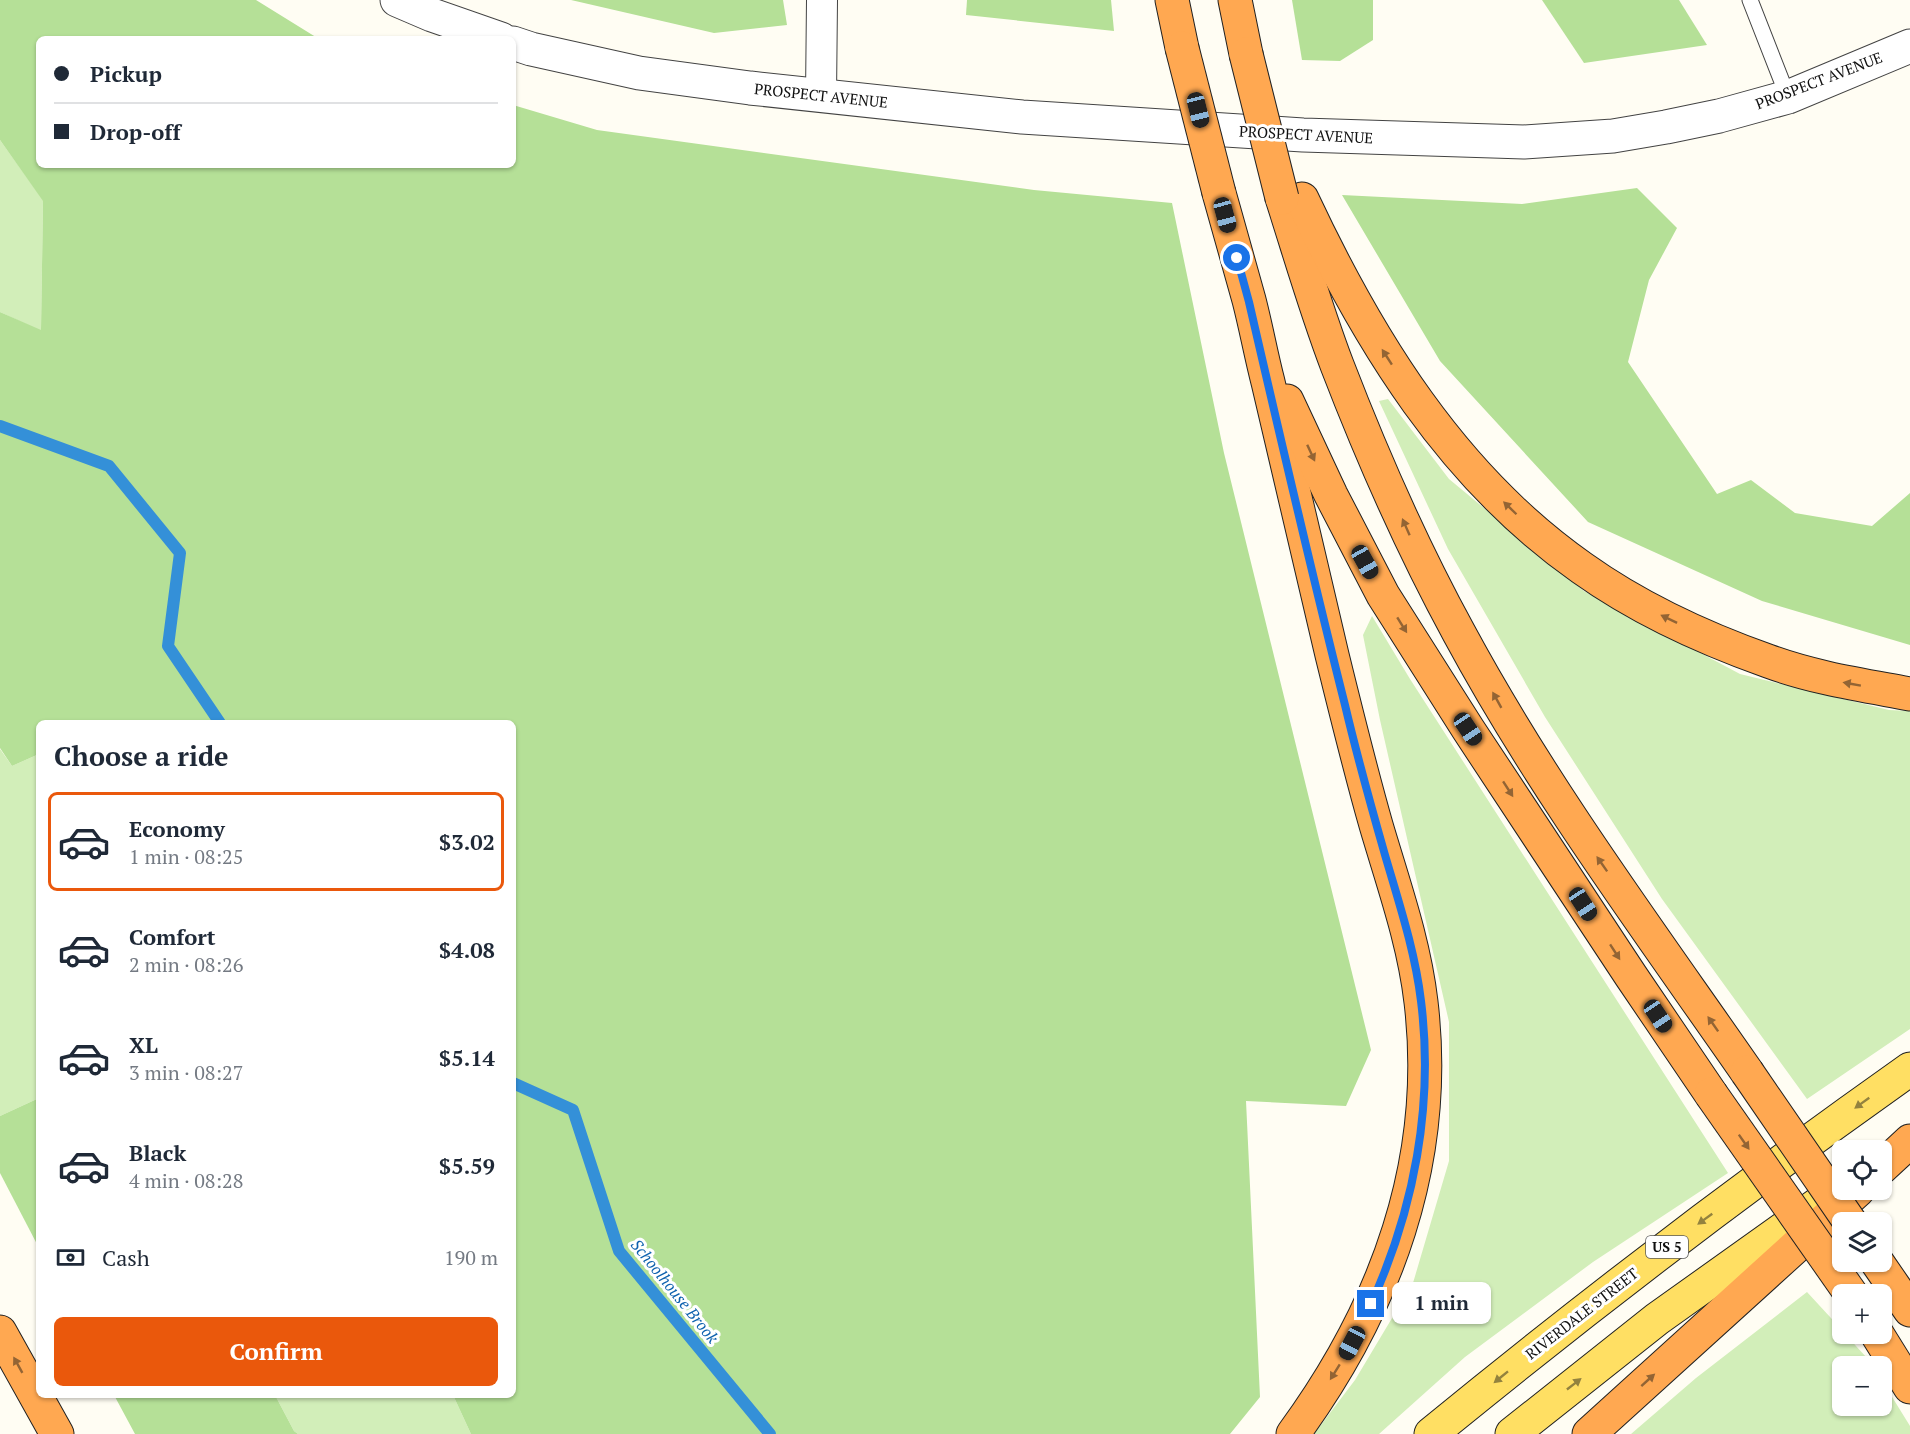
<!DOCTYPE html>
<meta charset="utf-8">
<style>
:root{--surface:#fff;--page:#f6f6f7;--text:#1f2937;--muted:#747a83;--line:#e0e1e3;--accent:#ea580c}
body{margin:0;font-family:"PT Serif",serif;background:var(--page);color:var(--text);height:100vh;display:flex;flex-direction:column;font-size:22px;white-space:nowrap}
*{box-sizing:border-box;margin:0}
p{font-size:20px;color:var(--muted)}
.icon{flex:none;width:33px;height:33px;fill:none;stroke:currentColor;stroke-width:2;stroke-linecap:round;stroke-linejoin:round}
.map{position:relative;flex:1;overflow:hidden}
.sheet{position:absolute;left:36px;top:720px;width:480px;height:678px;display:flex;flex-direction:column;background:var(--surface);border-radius:9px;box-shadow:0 2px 4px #0004}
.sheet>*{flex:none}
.banner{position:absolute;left:36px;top:36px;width:480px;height:132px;border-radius:9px;box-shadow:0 2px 4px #0004;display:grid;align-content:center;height:132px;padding:0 18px;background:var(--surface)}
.fabs{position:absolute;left:1832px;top:1140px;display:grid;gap:12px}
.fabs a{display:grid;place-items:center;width:60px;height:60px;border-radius:9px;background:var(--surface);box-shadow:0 2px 4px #0004;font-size:30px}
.end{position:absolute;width:27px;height:27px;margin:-14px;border:8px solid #1a73e8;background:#fff;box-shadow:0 0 0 3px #fff}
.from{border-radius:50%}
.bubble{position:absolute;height:42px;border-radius:9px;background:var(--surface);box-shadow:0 2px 4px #0004;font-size:20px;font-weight:600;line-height:42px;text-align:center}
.car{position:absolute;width:18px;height:36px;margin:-18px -9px;border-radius:8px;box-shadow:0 0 4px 2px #0007;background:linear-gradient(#222 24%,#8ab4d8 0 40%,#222 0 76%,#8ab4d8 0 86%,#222 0)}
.banner b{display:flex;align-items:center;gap:21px;height:57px;font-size:22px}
.banner b+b{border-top:2px solid var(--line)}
.banner i{width:15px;height:15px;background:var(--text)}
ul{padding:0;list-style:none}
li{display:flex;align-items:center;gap:18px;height:99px;margin:0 12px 9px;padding:0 6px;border:3px solid transparent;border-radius:9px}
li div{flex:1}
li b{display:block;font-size:22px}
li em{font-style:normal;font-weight:600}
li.active{border-color:var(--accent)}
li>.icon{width:54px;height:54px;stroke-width:1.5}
h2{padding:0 18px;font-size:27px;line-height:72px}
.pay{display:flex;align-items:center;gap:15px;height:66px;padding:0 18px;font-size:22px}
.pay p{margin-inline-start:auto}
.action{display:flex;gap:12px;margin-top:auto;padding:12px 18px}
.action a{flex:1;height:69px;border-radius:9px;background:var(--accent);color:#fff;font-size:24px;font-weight:600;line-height:69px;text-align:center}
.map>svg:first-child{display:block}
</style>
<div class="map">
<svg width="1910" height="1434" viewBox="0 0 1910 1434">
<rect width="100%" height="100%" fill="#fffdf3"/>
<g fill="#d2eeb9">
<path d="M 0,140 L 43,200 L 41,331 L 0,312 Z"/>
<path d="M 1388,399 L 1449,479 L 1584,591 L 1740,674 L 1889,710 L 1910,711 L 1910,1029 L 1807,1099 L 1662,899 L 1545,717 L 1448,549 L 1379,401 Z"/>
<path d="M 1372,616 L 1410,679 L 1728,1173 L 1593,1262 L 1465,1357 L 1379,1434 L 1314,1434 L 1355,1380 L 1413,1283 L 1449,1161 L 1449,1022 L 1380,720 L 1363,635 Z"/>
<path d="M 0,749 L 12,766 L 39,754 L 39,1098 L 0,1116 Z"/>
<path d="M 1807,1292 L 1842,1330 L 1842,1334 L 1845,1334 L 1867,1358 L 1873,1366 L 1842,1366 L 1842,1406 L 1881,1406 L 1881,1379 L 1910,1426 L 1910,1434 L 1631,1434 L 1696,1378 Z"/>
<path d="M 275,1395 L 453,1395 L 471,1434 L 298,1434 L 294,1431 Z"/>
</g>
<g fill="#b5e097">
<path d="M 0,0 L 256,0 L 319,39 L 39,39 L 39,165 L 513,165 L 513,105 L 597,130 L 1034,190 L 1172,203 L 1224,453 L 1371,1050 L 1346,1106 L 1246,1101 L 1260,1397 L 1230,1434 L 471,1434 L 453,1395 L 513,1395 L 513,723 L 39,723 L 39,754 L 12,766 L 0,748 L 0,312 L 41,330 L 43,201 L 0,140 Z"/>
<path d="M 571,0 L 783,0 L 787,25 L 714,33 Z"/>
<path d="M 967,0 L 1111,0 L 1114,31 L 966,15 Z"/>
<path d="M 1292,0 L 1373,0 L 1373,40 L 1340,61 L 1302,60 Z"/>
<path d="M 1542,0 L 1679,0 L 1707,45 L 1584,63 Z"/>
<path d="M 1637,188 L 1677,228 L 1649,280 L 1628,362 L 1717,494 L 1751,480 L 1795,513 L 1872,526 L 1910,493 L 1910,645 L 1762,601 L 1588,522 L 1440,361 L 1342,195 L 1522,204 Z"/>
<path d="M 39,1098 L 39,1248 L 0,1173 L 0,1116 Z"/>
<path d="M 114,1395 L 275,1395 L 294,1431 L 298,1434 L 135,1434 Z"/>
</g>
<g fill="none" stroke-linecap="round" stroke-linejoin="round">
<g stroke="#3490d8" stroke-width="12">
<path d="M 0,426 L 109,466 L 180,553 L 168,646 L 220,723"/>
<path d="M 513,1083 L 573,1110 L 619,1251 L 770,1434"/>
</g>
<g stroke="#434343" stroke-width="17">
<path id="service" d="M 1750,0 L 1788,97"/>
</g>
<g stroke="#434343" stroke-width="32">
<path id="minor" d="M 821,96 L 822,0"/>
</g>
<g stroke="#434343" stroke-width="35">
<g id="tertiary">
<path d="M 397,0 L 432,15 L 501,39"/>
<path d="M 513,43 L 531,49 L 639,73 L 750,88 L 1022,117 L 1303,135 L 1524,142 L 1613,136 L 1666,127 L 1719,116 L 1788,97 L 1910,46"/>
</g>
</g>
<g stroke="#212121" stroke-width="35">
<g id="primary">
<path d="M 1431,1434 C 1586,1307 1746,1185 1910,1069"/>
<path d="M 1512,1434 L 1657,1319 L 1842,1187"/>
</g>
</g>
<g stroke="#212121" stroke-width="35">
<g id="motorway">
<path d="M 1172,0 L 1182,48"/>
<path d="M 1235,0 L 1246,54"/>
<path d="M 1219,193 C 1229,229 1239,264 1249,300 C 1256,327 1261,355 1268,382 C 1289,473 1310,564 1332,655 C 1346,712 1360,769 1376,825 C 1393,883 1414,941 1421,1002 C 1440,1161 1386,1307 1293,1434"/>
<path d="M 1282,198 C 1300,254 1316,310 1337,365 C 1372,456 1412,547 1459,633 C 1542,787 1647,928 1747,1072"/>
<path d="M 1302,199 C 1368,340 1452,477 1582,568 C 1638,608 1703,638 1768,661 C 1814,678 1862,685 1910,694"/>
<path d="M 1287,401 L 1331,495 L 1383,595 L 1468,729 L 1631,976 L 1711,1094"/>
<path d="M 1881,1168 L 1910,1141"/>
<path d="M 1877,1262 L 1910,1310"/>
<path d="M 0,1332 L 57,1434"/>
<path d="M 1877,1334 L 1910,1387"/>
<path d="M 1589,1434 L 1858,1190"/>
</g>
</g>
<use href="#service" stroke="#fff" stroke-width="15"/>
<use href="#minor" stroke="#fff" stroke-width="30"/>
<use href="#tertiary" stroke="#fff" stroke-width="33"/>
<use href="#primary" stroke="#ffdf63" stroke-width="33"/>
<use href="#motorway" stroke="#ffa851" stroke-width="33"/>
<g stroke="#212121" stroke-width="35" stroke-linecap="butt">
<g id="motorway-bridge">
<path d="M 1182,48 L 1219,193"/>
<path d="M 1246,54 L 1282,198"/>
<path d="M 1747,1072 L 1850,1222"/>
<path d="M 1711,1094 L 1851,1294"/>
</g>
</g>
<use href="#motorway-bridge" stroke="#ffa851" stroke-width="33"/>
</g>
<defs><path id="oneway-solid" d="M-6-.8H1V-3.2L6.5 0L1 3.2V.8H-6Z" transform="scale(1.5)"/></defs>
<g fill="#936434">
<use href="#oneway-solid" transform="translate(1387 357) rotate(-123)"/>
<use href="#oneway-solid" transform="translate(1311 453) rotate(65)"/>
<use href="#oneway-solid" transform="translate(1510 508) rotate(-136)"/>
<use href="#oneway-solid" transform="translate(1406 527) rotate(-114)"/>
<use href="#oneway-solid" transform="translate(1669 619) rotate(-154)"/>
<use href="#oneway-solid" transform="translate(1402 625) rotate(58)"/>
<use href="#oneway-solid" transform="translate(1852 684) rotate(-170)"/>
<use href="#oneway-solid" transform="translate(1497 700) rotate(-119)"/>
<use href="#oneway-solid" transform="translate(1508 789) rotate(57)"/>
<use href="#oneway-solid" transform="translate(1602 864) rotate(-125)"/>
<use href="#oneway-solid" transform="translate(1615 952) rotate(57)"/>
<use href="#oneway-solid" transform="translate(1713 1024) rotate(-125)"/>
<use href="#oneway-solid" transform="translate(1744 1142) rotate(55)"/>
<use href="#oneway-solid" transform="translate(18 1365) rotate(-119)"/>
<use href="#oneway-solid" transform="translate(1335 1372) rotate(122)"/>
<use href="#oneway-solid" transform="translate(1648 1380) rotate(-42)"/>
</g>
<g fill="#93823e">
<use href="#oneway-solid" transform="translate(1862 1103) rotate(144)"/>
<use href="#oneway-solid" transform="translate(1705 1219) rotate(144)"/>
<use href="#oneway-solid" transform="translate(1501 1377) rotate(141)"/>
<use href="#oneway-solid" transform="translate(1574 1384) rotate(-38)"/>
</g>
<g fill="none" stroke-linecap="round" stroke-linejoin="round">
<path stroke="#1a73e8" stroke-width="8" d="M 1237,258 L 1249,302 C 1280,436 1311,571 1345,705 C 1357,756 1371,806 1385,855 C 1399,903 1415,951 1421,1001 C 1434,1105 1414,1210 1371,1304"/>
</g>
<g text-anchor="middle" stroke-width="6" stroke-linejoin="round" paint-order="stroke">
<rect fill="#fff" stroke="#585858" stroke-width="1.5" x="1646" y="1236" width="42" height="22" rx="4.5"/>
<g font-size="14" font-weight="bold" fill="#101010">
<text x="1667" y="1252">US 5</text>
</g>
<g font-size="15" fill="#101010" stroke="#fff">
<text transform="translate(1819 81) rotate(-21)" y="5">PROSPECT AVENUE</text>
<text transform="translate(821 96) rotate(6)" y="5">PROSPECT AVENUE</text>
<text transform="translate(1306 135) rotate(3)" y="5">PROSPECT AVENUE</text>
<text transform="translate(1582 1314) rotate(-38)" y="5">RIVERDALE STREET</text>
</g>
<g font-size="16" font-style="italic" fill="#0d61ae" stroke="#fff">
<text transform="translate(675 1291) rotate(51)" y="6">Schoolhouse Brook</text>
</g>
</g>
</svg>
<div class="fabs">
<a><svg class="icon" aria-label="locate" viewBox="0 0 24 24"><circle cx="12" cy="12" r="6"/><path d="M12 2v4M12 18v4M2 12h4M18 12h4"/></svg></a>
<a><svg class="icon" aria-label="layers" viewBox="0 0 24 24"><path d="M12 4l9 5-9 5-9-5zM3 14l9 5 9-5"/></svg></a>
<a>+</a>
<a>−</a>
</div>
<i class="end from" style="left:1237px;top:258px"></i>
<i class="end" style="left:1371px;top:1304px"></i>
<div class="bubble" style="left:1392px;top:1282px;width:99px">1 min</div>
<i class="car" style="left:1198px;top:110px;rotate:166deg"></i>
<i class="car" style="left:1225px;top:215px;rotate:165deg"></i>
<i class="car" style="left:1365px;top:562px;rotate:151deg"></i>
<i class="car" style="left:1468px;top:729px;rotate:146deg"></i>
<i class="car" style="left:1583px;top:904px;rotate:147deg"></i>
<i class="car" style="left:1658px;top:1016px;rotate:146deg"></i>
<i class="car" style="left:1352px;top:1343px;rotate:208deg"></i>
<div class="banner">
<b><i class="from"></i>Pickup</b>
<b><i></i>Drop-off</b>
</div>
<section class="sheet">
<h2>Choose a ride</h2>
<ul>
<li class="active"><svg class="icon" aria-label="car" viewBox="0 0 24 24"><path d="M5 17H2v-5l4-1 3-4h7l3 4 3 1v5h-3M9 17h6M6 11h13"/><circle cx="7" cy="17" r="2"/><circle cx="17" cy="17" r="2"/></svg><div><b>Economy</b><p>1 min · 08:25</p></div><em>$3.02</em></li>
<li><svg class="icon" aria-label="car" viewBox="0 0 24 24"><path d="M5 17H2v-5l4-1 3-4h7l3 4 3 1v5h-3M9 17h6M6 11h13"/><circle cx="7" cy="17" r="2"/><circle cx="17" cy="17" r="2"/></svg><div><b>Comfort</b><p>2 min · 08:26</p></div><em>$4.08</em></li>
<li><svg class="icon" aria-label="car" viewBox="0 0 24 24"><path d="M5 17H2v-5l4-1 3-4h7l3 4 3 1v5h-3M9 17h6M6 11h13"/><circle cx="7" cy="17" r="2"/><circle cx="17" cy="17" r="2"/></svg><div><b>XL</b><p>3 min · 08:27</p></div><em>$5.14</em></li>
<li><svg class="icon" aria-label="car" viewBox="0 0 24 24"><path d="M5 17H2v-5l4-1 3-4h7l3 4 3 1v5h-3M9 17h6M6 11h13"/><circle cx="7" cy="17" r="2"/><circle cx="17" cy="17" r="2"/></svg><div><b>Black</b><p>4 min · 08:28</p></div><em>$5.59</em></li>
</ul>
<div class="pay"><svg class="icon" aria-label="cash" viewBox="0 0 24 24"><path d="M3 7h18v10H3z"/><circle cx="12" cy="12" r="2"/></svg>Cash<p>190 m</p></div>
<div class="action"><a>Confirm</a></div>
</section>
</div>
